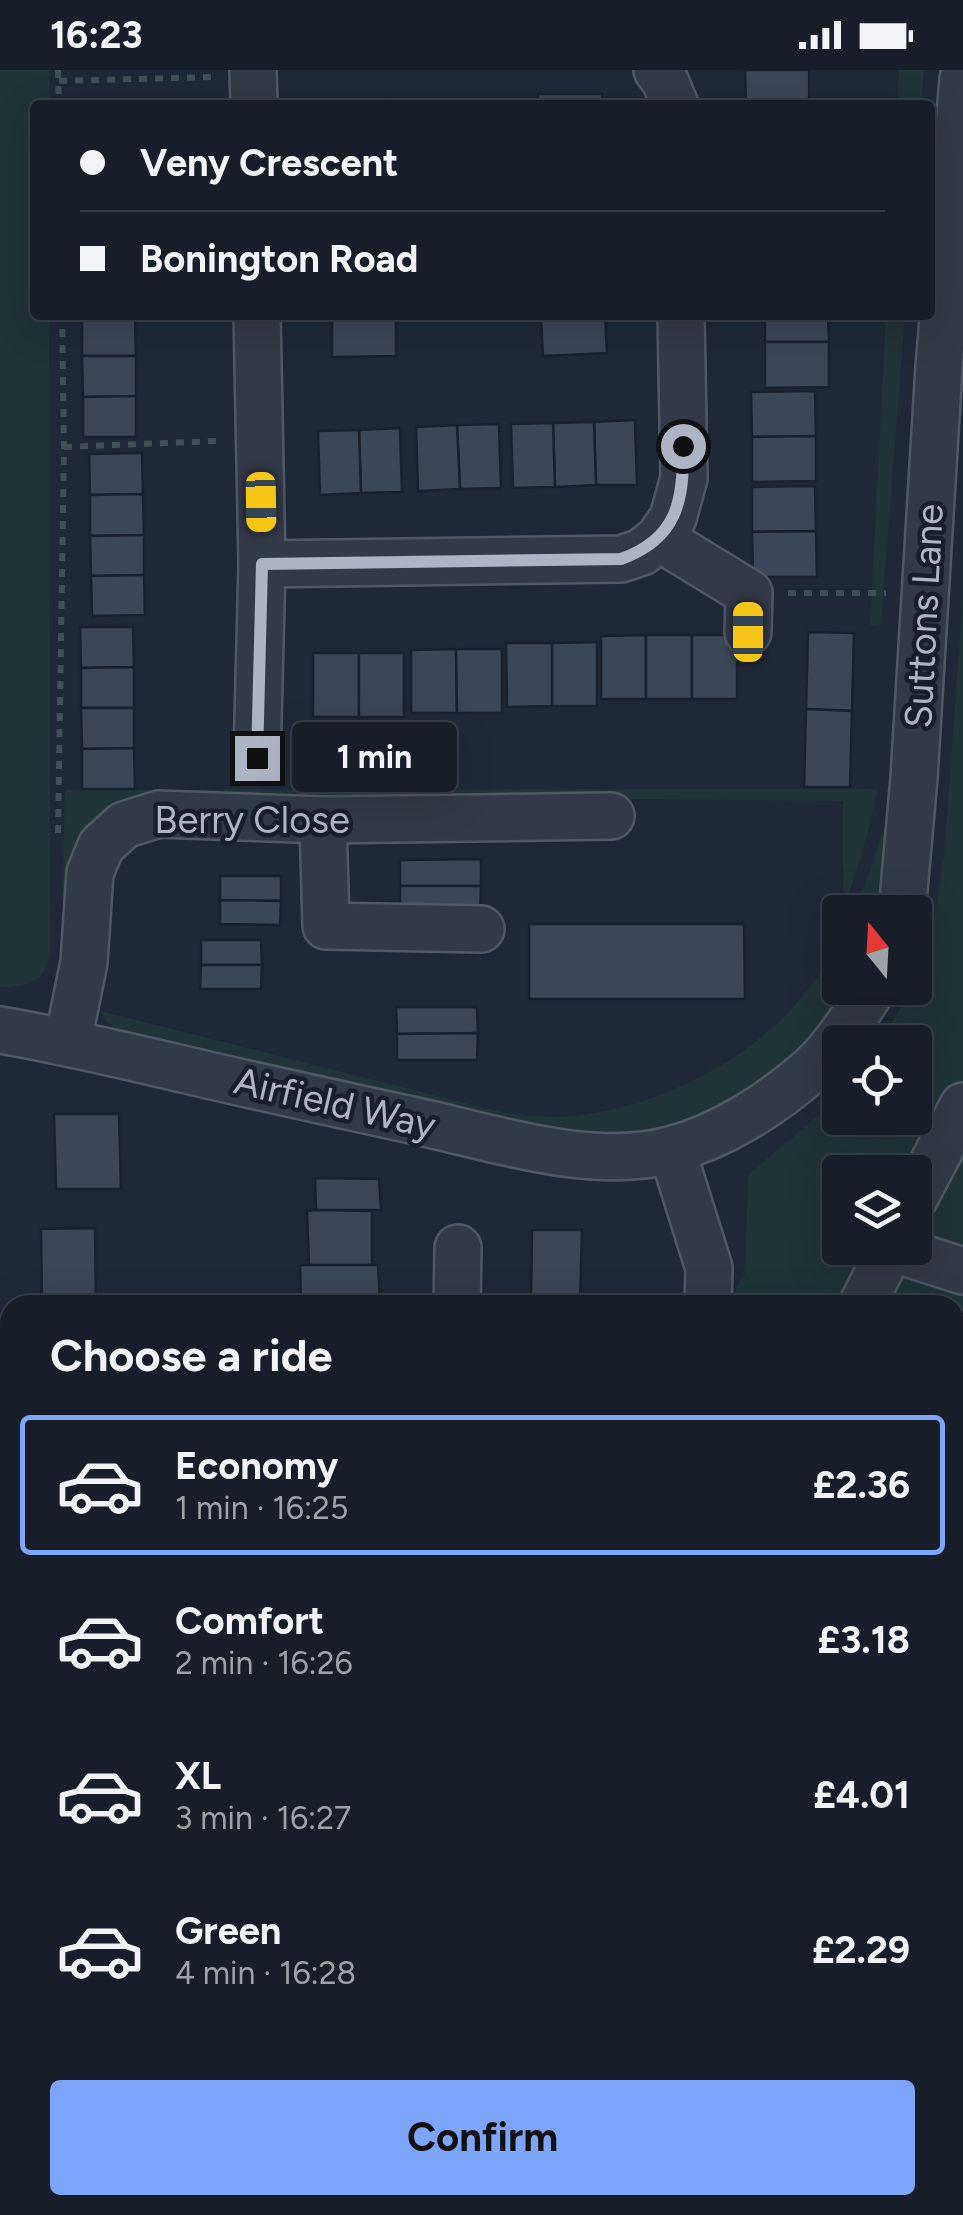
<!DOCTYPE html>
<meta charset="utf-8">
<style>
:root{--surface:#171e29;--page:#242b35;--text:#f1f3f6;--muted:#9ea2a8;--line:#363c46;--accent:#7da5fa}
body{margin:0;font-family:Figtree,sans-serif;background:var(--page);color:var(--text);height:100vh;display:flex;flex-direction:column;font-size:38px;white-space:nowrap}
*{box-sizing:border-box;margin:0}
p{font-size:32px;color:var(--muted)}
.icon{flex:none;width:55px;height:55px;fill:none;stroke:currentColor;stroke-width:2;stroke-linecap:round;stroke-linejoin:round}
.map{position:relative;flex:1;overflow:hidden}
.panel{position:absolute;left:0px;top:1225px;width:965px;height:920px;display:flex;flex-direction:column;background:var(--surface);border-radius:30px 30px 0 0;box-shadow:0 10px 40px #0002,0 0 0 2px var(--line)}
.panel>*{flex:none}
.top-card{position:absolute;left:30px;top:30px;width:905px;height:220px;border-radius:10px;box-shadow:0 10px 40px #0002,0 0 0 2px var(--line);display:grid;align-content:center;height:220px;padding:0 50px;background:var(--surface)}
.needle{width:65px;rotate:342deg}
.tools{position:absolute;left:822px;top:825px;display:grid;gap:20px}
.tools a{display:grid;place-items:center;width:110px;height:110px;border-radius:10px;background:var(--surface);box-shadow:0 10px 40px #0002,0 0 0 2px var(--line);font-size:50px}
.end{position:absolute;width:45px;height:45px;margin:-22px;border:12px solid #adb4c4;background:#111;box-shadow:0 0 0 5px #111}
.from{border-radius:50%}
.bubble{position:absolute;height:70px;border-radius:10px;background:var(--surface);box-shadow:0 10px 40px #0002,0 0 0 2px var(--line);font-size:32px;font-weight:700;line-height:70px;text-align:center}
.car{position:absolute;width:30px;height:60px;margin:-30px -15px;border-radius:12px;box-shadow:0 0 8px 2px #0007;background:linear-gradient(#f5c518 24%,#345 0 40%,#f5c518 0 76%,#345 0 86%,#f5c518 0)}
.top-card b{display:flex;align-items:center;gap:35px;height:95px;font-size:38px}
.top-card b+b{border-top:2px solid var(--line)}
.top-card i{width:25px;height:25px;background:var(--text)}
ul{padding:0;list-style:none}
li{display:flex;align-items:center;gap:30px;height:140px;margin:0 20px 15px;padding:0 30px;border:5px solid transparent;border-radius:10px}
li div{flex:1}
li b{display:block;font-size:38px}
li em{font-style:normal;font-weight:700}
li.on{border-color:var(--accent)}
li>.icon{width:90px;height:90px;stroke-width:1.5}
h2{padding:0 50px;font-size:45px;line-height:120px}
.action{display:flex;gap:20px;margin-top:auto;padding:20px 50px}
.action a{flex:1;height:115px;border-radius:10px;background:var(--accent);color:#111;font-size:40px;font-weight:700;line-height:115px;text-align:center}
.status{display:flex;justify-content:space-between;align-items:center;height:70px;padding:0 50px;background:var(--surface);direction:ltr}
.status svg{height:28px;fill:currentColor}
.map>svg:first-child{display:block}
</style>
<div class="status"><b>16:23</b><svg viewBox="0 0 49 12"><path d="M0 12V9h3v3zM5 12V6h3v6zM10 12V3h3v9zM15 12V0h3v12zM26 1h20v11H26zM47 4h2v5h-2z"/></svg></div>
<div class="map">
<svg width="963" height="2145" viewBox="0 0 963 2145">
<rect width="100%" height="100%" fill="#1f2837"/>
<g fill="#213438" fill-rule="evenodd">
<path d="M 0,0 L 49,0 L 49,35 L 35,35 L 35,245 L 49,245 L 50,883 C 46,913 27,916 0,918 Z"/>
<path d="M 899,0 L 924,0 L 921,35 L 897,35 Z"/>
<path d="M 886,245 L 905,245 L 881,554 L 870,555 Z"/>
<path d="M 963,527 L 963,2145 L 0,2145 L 0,1875 L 10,1875 L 10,2135 L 955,2135 L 955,1235 L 727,1235 L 745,1204 L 748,1105 L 840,1027 L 840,1048 L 915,1048 L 915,972 L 880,972 L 927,895 L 944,787 ZM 840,1102 L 915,1102 L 915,1178 L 840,1178 Z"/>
<path d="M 877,719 C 870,761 858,799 843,839 L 843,731 L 636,729 L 128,735 L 76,779 L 62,831 L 65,720 Z"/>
<path d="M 885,763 L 885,810 L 878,842 L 852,842 L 868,807 L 882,764 Z"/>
<path d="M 840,865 L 840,918 L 851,918 C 838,934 827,952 813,967 C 763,1020 699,1059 626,1068 C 606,1070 584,1067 564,1066 L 124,964 L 106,951 L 100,941 L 505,1043 C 531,1046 557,1049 583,1045 C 669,1032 761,985 813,913 C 824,898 832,881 840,865 Z"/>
</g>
<g fill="#3b4657" stroke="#1a212e" stroke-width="2.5">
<path d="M 745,0 L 809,0 L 809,35 L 746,35 Z"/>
<rect x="538" y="24" width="64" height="11"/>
<path d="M 390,29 L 390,35 L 326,35 L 326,30 Z"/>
<path d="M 82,245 L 135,245 L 136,286 L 82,286 Z"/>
<path d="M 396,245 L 396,286 L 332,287 L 332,246 Z"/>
<path d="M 541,245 L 605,245 L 607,283 L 543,286 Z"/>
<path d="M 765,245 L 828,245 L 829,272 L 765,272 Z"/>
<path d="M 765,272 L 829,272 L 829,317 L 765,318 Z"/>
<path d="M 82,286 L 136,286 L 136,326 L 83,327 Z"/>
<path d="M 815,321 L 816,366 L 752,367 L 751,322 Z"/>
<path d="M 136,326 L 136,367 L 83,367 L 83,327 Z"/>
<path d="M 635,350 L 637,415 L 596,415 L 594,352 Z"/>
<path d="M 594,352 L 596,415 L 555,417 L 553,353 Z"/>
<path d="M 553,353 L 555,417 L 513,418 L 511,354 Z"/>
<path d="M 499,354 L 501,418 L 460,419 L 457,355 Z"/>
<path d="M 457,355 L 460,419 L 418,421 L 416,357 Z"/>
<path d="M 400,358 L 402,422 L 361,423 L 359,360 Z"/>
<path d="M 359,360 L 361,423 L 320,425 L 318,361 Z"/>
<path d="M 816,366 L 816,411 L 752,412 L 752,367 Z"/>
<path d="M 142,383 L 143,424 L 90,425 L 89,384 Z"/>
<path d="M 815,416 L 816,461 L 752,462 L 752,417 Z"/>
<path d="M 143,424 L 144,465 L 90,466 L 90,425 Z"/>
<path d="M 816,461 L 817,507 L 753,507 L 752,462 Z"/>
<path d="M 144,465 L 144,505 L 91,506 L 90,466 Z"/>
<path d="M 144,505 L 145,545 L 92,546 L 91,506 Z"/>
<path d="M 80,557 L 133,557 L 134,597 L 81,598 Z"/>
<path d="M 808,562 L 854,563 L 852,641 L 806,639 Z"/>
<path d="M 646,565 L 646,629 L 601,629 L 601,566 Z"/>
<rect x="646" y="565" width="46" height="64"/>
<rect x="692" y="565" width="45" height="64"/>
<path d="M 597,572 L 597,636 L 552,636 L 552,573 Z"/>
<path d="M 506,573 L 552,573 L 552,636 L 507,637 Z"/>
<path d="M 456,579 L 457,643 L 411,643 L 411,580 Z"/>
<path d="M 456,579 L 502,579 L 502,643 L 457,643 Z"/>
<rect x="313" y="583" width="46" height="64"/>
<rect x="359" y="583" width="45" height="64"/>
<path d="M 134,597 L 134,638 L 81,638 L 81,598 Z"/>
<path d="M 81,638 L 134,638 L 134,678 L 82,679 Z"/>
<path d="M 806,639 L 852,641 L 850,717 L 804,717 Z"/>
<path d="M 134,678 L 135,719 L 82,719 L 82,679 Z"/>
<path d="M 481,789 L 481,816 L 400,816 L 400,790 Z"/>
<path d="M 220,806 L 281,806 L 281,831 L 220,830 Z"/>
<path d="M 400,816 L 481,816 L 480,843 L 400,843 Z"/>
<path d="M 220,830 L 281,831 L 280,855 L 220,854 Z"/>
<path d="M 529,854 L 744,854 L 745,929 L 529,929 Z"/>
<path d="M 201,870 L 261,870 L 262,895 L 201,895 Z"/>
<path d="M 201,895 L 262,895 L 261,919 L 200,919 Z"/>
<path d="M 396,937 L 477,937 L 478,963 L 397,964 Z"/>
<path d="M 478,963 L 477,990 L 397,990 L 397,964 Z"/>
<path d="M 54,1044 L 119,1044 L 121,1119 L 56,1119 Z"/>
<path d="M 315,1108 L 379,1109 L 381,1140 L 316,1140 Z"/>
<path d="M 316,1140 L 372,1141 L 372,1195 L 309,1195 L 307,1141 Z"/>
<path d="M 95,1158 L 96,1235 L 42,1235 L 41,1159 Z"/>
<path d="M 532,1160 L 582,1160 L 580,1235 L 531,1235 Z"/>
<path d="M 300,1195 L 378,1195 L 380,1233 L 301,1232 Z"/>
<rect x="5" y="1610" width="5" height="53"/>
</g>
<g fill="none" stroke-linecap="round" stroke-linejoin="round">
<g stroke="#505765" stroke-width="50">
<g id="minor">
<path d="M 253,0 L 254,35"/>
<path d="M 657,0 L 665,11 L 675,35"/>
<path d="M 659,468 L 749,523 L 748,562"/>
<path d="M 262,494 L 621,489 L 642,482 L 659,468 L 673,448 L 684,408 L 681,245"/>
<path d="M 257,689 L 262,494 L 257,245"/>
<path d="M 323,750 L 326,856 L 481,859"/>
<path d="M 902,842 L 914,708 L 939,297 L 963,9"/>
<path d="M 0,960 C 70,972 139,989 208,1005 C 277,1021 347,1036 416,1051 C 494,1068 591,1101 670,1080 C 723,1066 774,1033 814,997 C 837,975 856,944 873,918"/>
<path d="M 68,971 L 84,892 L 90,803 L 101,776 L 124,755 L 159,744 L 323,750 L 611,746"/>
<path d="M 672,1080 L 709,1198 L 708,1235"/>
<path d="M 915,1127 L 963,1036"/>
<path d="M 891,1178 L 963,1201"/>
<path d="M 457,1235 L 458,1178"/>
<path d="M 862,1235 L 891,1178"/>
<path d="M 0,1543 L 10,1542"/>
</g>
</g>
<g stroke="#3f5156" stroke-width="6" stroke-dasharray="8 8" stroke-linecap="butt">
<path d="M 58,0 L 59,35"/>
<path d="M 59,11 L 212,7"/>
<path d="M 64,377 L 217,371"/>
<path d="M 788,523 L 886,523"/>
<path d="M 58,763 L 64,377 L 62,245"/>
<path d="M 0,1861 L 10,1861"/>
<path d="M 0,1879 L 10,1879"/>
<path d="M 955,1913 L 963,1913"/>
<path d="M 0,1925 L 10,2078 L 0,2110"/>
<path d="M 310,2145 L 318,2135"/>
<path d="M 449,2145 L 454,2135"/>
</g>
<use href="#minor" stroke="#333a47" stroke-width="45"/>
</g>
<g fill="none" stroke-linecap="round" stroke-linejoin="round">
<path stroke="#adb4c4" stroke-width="12" d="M 257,688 L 262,494 L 621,489 C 677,469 684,431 683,376"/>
</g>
<g text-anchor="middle" stroke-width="9" stroke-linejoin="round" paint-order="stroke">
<g font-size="38" fill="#adb4c4" stroke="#181f2c">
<text transform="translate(924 546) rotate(-87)" y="13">Suttons Lane</text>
<text x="252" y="763">Berry Close</text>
<text transform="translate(335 1033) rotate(13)" y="13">Airfield Way</text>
</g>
</g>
</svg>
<div class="tools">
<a><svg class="needle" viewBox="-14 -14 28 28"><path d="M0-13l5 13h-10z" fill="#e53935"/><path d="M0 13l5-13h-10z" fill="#9ea2a8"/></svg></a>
<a><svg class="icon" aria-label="locate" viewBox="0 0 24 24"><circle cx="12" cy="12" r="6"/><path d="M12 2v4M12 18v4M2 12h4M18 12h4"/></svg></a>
<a><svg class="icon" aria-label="layers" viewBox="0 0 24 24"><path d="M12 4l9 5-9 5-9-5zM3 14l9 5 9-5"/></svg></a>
</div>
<i class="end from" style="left:683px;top:376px"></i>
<i class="end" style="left:257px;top:688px"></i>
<div class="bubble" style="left:292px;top:652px;width:165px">1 min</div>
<i class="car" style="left:261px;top:432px;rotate:179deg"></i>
<i class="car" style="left:748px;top:562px;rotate:0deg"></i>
<div class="top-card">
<b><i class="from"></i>Veny Crescent</b>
<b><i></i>Bonington Road</b>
</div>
<section class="panel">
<h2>Choose a ride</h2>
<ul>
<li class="on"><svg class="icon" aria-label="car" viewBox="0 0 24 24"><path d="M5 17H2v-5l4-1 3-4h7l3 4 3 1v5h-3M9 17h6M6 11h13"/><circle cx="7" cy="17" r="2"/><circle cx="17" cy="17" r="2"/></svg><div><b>Economy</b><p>1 min · 16:25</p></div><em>£2.36</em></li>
<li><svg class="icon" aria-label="car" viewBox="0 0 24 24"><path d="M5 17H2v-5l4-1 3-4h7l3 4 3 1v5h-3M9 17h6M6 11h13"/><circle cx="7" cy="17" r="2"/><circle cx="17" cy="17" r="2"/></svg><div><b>Comfort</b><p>2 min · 16:26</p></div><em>£3.18</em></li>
<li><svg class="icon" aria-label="car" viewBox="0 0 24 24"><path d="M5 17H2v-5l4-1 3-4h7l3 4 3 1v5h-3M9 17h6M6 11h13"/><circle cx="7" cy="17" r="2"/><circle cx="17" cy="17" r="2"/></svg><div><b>XL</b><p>3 min · 16:27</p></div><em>£4.01</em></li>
<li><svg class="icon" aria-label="car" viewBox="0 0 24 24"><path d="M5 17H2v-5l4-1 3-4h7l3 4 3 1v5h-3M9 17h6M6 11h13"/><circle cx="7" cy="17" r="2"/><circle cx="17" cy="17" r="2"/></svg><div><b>Green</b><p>4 min · 16:28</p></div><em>£2.29</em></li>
</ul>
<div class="action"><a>Confirm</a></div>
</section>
</div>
